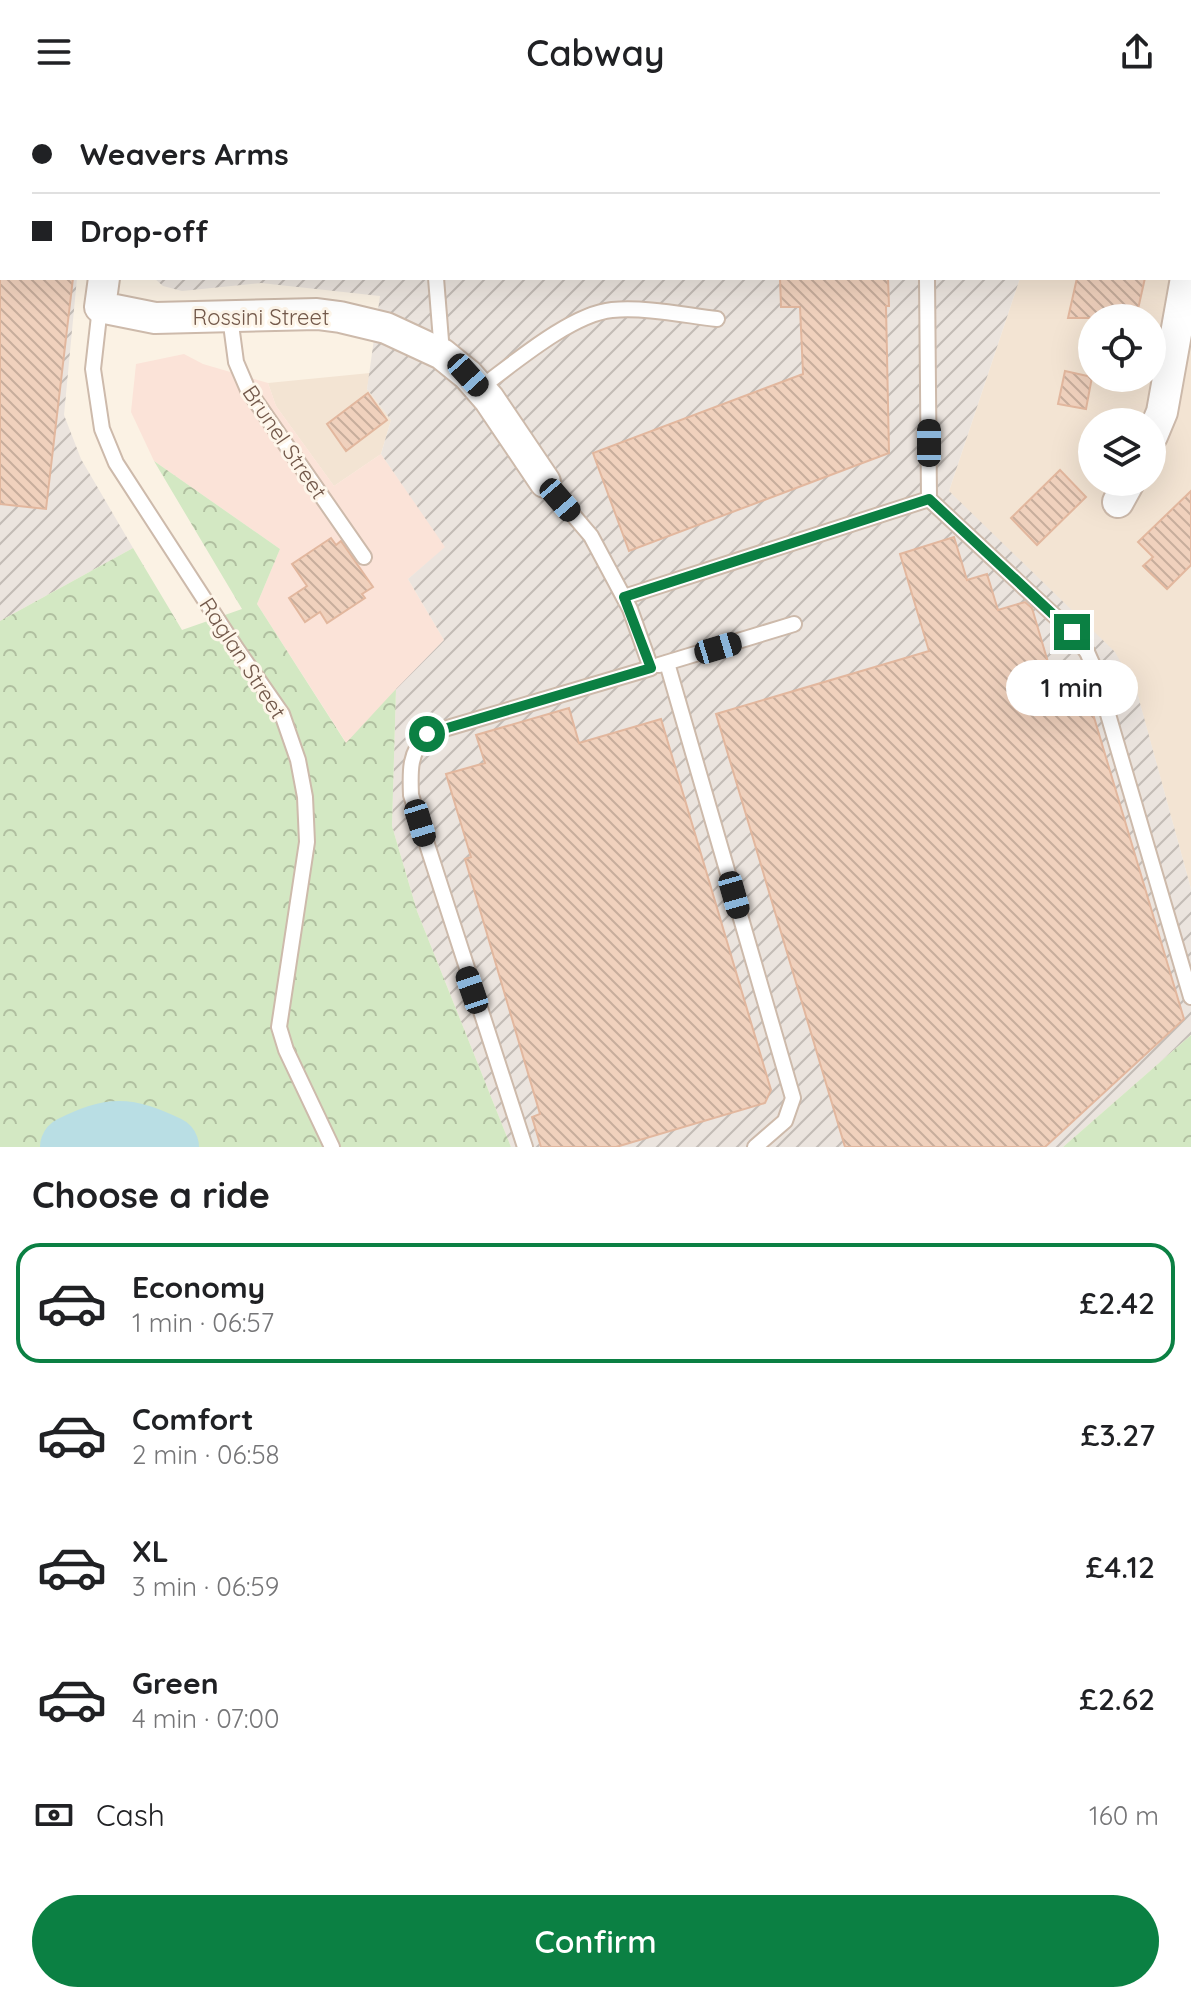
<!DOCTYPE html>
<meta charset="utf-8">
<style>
:root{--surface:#fff;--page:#f2f2f2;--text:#202124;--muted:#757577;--line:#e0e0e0;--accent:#0b8043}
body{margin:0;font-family:Quicksand,sans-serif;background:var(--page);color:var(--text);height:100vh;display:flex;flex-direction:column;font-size:30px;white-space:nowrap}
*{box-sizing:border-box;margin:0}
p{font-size:26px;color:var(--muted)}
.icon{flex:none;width:44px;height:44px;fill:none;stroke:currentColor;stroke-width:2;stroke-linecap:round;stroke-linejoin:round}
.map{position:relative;height:1043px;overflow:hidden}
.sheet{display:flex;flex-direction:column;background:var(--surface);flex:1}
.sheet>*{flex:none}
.banner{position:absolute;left:0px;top:0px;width:1192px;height:176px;box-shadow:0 8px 32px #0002;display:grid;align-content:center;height:176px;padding:0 32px;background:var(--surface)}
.buttons{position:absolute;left:1078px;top:200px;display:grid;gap:16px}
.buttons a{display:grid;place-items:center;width:88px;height:88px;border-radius:50%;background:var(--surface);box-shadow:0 8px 32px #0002;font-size:40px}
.end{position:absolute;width:36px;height:36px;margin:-18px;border:10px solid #0b8043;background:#fff;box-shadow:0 0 0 4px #fff}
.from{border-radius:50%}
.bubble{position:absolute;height:56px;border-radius:28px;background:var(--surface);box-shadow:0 8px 32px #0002;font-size:26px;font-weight:600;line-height:56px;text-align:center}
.car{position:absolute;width:24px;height:48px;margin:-24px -12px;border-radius:10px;box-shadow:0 0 6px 2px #0007;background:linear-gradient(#222 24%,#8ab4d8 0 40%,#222 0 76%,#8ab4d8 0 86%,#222 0)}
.banner b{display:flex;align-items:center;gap:28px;height:76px;font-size:30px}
.banner b+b{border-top:2px solid var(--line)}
.banner i{width:20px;height:20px;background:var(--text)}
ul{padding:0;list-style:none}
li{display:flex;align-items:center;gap:24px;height:120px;margin:0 16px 12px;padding:0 16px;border:4px solid transparent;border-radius:24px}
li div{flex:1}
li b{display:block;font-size:30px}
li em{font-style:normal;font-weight:600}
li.on{border-color:var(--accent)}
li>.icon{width:72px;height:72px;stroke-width:1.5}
h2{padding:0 32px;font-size:36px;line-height:96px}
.pay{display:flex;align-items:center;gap:20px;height:88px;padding:0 32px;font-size:30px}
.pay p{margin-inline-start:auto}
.primary-button{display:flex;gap:16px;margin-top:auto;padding:16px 32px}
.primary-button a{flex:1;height:92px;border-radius:48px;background:var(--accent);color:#fff;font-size:32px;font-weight:600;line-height:92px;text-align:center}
header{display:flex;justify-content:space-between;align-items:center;height:104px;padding:0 32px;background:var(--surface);font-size:36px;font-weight:600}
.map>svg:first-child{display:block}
</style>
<header><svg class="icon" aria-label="menu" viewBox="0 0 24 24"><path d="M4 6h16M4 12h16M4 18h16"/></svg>Cabway<svg class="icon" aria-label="share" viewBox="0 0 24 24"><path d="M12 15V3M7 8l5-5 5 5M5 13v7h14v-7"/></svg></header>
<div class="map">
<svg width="1191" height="1043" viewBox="0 0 1191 1043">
<defs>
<pattern id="industrial-furrows" width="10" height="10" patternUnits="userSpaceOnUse" patternTransform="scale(2)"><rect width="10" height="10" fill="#ebe4de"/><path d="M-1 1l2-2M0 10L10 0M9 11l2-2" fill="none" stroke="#c3bcb6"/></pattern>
<pattern id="forest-crowns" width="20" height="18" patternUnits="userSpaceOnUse" patternTransform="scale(2)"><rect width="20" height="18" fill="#d3e8c3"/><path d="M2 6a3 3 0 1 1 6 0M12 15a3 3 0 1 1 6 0" fill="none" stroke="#b0bfa0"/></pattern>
<pattern id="building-back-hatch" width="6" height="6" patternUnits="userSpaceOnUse" patternTransform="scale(2)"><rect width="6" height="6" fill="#f0d1bd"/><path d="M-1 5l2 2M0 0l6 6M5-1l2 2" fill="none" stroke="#c7ad9c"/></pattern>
</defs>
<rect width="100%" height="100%" fill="#fbf2e4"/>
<g fill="#f3e4d3" fill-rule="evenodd">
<path d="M 1191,5 L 1191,785 L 1137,589 L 949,387 L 1020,174 L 1190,174 ZM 1092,214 L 1152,214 L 1152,274 L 1092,274 ZM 1092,318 L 1152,318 L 1152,378 L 1092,378 Z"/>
<path d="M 370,269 L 367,285 L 391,316 L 381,350 L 334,382 L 276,302 L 268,279 Z"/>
</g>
<path fill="#fbe3d8" d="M 184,250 L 203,260 L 268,279 L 276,302 L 334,382 L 381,350 L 446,443 L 408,475 L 444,536 L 347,640 L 257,500 L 280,445 L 154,357 L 131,308 L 136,260 Z"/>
<g fill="url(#industrial-furrows)">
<path d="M 0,0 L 98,0 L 2,2 L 2,174 L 77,174 L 64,311 L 81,355 L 133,444 L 0,517 Z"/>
<path d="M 154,174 L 1020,174 L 949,387 L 1115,548 L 1137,588 L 1191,785 L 1191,931 L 1063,1043 L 511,1043 L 417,807 L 392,722 L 396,585 L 444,536 L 408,475 L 445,443 L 381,350 L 391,316 L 367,285 L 380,192 L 261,179 L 182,187 L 163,182 Z"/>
</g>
<g fill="url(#forest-crowns)">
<path d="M 154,357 L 280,445 L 257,500 L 346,639 L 396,585 L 392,722 L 417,807 L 511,1043 L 134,1043 L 131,1040 L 92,1043 L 0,1043 L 0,517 L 133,444 L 182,526 L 242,505 Z"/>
<path d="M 1191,931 L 1191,1043 L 1063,1043 Z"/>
</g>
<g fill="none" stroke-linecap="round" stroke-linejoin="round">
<path stroke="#b9dee4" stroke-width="62" d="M 71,1043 C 112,1023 126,1023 168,1043"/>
</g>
<g fill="url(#building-back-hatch)" stroke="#e2b79e" stroke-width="2">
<path d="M 0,174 L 73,174 L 46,405 L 0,400 Z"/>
<path d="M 780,174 L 888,174 L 889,202 L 886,202 L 889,349 L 629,447 L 593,349 L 803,270 L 800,203 L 781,203 Z"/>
<path d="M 1077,174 L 1145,174 L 1136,214 L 1068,214 Z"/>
<path d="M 1065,267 L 1092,273 L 1086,305 L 1058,300 Z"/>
<path d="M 368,289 L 387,316 L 346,347 L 327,320 Z"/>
<path d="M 1060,366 L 1086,393 L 1037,441 L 1011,414 Z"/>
<path d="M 1191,387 L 1191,461 L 1167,485 L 1143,462 L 1153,453 L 1138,438 Z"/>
<path d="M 954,433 L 967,476 L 987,470 L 998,506 L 1025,498 L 1032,504 L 1055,582 L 1082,573 L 1184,915 L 1045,1043 L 845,1043 L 716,610 L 929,547 L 900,450 Z"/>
<path d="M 331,434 L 336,441 L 341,437 L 373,483 L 362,490 L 365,494 L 327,519 L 320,508 L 305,518 L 289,494 L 307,482 L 292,460 Z"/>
<path d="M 569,604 L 579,639 L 661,615 L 771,986 L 765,999 L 616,1043 L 541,1043 L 532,1013 L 540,1010 L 465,755 L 471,753 L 446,670 L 485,659 L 476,631 Z"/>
</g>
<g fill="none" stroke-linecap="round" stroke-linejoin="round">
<g stroke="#cdbaab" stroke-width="18">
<g id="service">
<path d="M 220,2 L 220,0"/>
<path d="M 638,2 L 700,0"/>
<path d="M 436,174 L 442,249"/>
<path d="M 927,174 L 929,395 L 1072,528 L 1087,548 L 1095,566 L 1191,893"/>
<path d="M 100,203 L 93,265 L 102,325 L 116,359 L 236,544 L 282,610 L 298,656 L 305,693 L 307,738 L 279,923 L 286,946 L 332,1043"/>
<path d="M 230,213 L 236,258 L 248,286 L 364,453"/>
<path d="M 480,284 C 513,260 571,210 612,206 C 646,203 683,211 717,215"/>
<path d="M 624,493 L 929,395"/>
<path d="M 667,559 L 793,994 L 785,1017 L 755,1043"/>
<path d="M 659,561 L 794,520"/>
<path d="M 525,1043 L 411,691 C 410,667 409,649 427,630 L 651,564 L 630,505 L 591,432 L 545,378"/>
</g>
</g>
<g stroke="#cdbaab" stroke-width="34">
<g id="minor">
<path d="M 126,2 L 126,0"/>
<path d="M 432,2 L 432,0"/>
<path d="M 1190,152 L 1191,146"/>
<path d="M 104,174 L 100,203 L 155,214 L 317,210 L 340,213 L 386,224 L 442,250 L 468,271 L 489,295 L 545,378"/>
<path d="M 1152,332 L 1162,308 L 1186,174"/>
<path d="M 1118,398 L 1129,378"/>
</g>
</g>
<use href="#service" stroke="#fff" stroke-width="14"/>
<use href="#minor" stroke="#fff" stroke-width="30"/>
</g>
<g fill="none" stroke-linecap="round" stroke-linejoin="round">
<path stroke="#0b8043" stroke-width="10" d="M 427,630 L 651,564 L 624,493 L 929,395 L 1072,528"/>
</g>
<g text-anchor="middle" stroke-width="6" stroke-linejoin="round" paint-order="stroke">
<g font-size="22" fill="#73594b" stroke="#fef6ea">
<text x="261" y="221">Rossini Street</text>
<text transform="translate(285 338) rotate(56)" y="8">Brunel Street</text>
<text transform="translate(243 554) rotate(57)" y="8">Raglan Street</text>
</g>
</g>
</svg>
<div class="buttons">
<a><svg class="icon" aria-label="locate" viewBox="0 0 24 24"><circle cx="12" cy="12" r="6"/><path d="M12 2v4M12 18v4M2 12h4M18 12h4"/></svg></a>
<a><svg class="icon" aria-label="layers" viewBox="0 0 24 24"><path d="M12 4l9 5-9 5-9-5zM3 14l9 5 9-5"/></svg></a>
</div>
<i class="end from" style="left:427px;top:630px"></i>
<i class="end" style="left:1072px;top:528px"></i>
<div class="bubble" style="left:1006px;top:556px;width:132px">1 min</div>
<i class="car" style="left:468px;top:271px;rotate:138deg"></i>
<i class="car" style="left:929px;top:339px;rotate:0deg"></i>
<i class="car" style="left:560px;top:396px;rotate:139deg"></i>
<i class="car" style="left:718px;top:544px;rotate:73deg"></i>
<i class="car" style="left:420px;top:719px;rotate:163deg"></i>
<i class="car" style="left:734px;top:791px;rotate:164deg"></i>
<i class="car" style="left:472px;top:886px;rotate:341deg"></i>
<div class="banner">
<b><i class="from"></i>Weavers Arms</b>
<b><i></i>Drop-off</b>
</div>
</div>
<section class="sheet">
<h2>Choose a ride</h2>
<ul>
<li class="on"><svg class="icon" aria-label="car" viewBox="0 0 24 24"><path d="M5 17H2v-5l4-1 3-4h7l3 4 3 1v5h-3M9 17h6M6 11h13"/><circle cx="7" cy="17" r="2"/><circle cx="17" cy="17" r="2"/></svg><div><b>Economy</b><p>1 min · 06:57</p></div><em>£2.42</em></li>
<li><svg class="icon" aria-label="car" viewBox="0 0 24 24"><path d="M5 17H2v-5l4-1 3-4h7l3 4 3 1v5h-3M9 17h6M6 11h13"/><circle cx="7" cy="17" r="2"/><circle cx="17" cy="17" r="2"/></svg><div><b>Comfort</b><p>2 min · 06:58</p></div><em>£3.27</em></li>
<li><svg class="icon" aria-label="car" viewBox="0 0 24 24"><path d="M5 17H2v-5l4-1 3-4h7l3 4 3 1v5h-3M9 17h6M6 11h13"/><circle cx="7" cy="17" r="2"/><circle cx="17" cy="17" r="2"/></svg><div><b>XL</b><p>3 min · 06:59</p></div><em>£4.12</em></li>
<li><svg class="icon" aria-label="car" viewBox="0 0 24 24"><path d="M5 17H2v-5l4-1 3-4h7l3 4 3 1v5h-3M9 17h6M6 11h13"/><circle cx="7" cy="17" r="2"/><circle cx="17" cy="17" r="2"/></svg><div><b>Green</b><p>4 min · 07:00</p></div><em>£2.62</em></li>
</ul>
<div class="pay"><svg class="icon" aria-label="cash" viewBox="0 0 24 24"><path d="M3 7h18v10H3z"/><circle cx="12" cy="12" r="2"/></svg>Cash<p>160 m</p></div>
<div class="primary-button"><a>Confirm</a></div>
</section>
